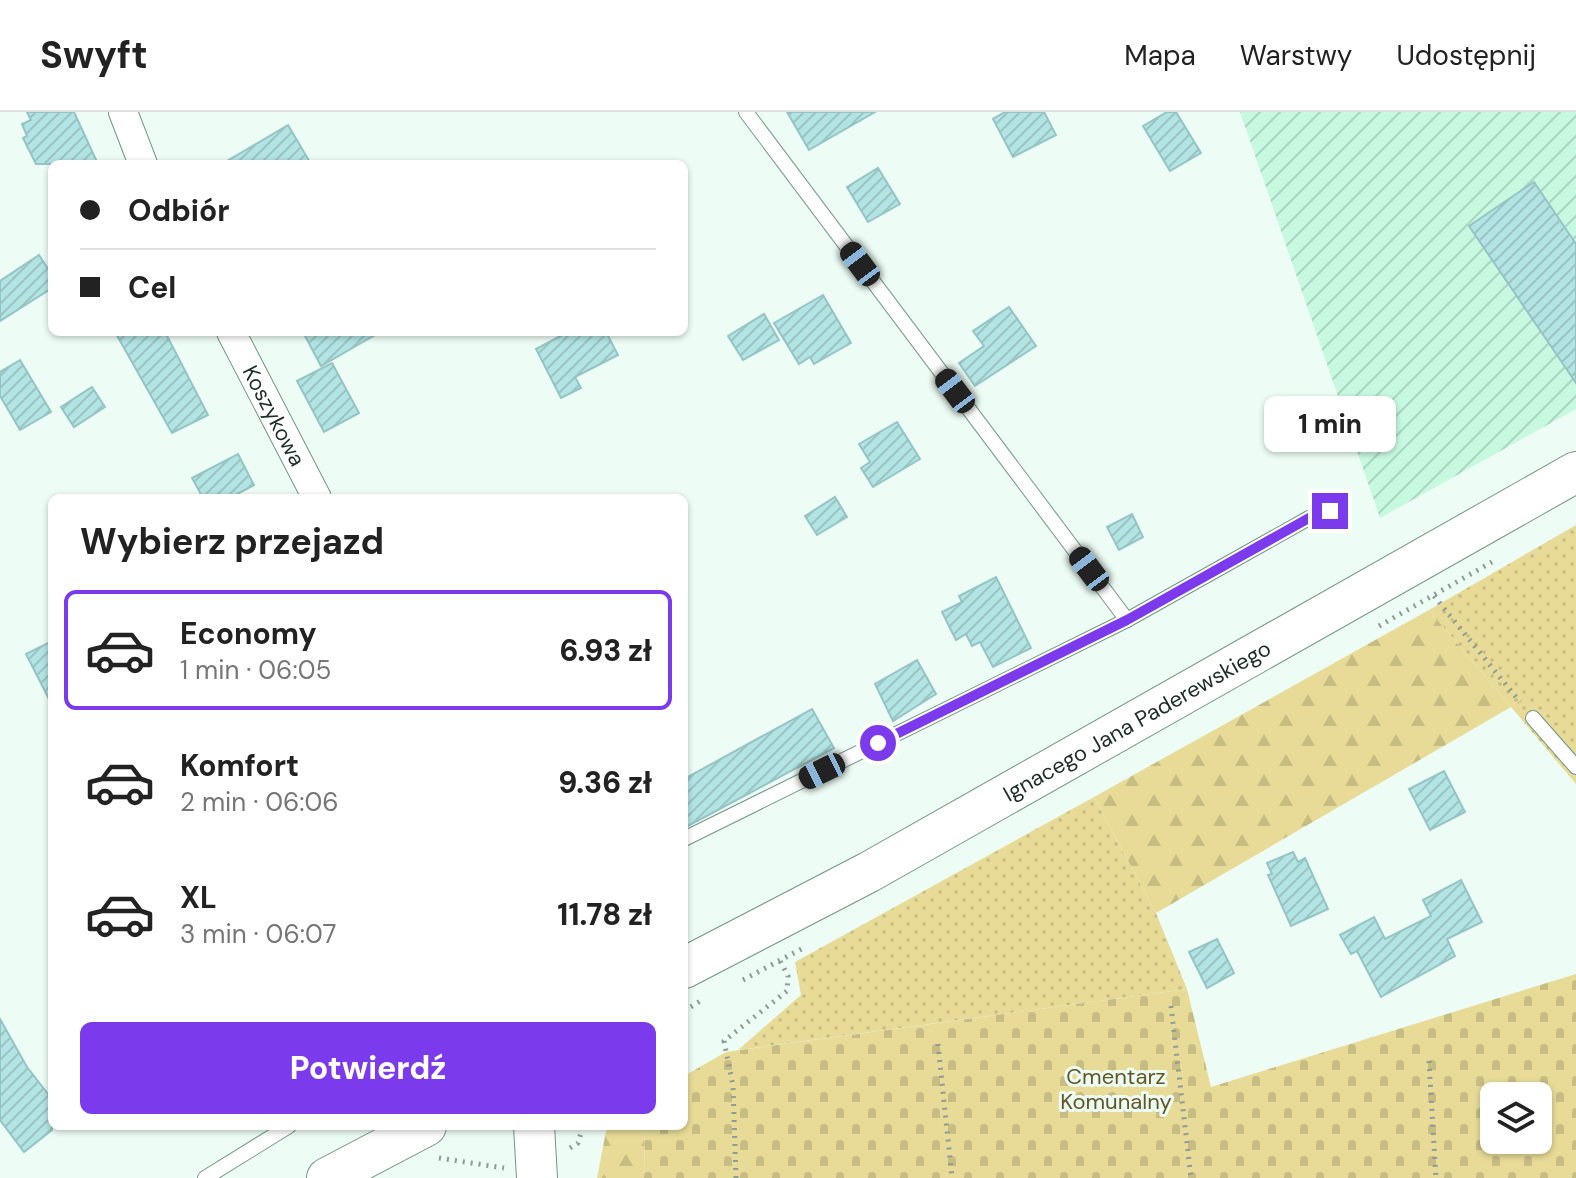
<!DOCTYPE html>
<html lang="pl">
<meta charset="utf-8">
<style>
:root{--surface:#fff;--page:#f2f2f2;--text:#222;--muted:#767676;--line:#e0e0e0;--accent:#7c3aed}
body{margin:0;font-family:"DM Sans",sans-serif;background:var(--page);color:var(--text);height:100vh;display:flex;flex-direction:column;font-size:30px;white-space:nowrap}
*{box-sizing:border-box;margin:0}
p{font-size:26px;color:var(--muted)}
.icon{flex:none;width:44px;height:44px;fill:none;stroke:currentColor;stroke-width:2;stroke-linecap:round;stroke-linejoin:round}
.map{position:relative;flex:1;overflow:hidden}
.panel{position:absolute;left:48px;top:382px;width:640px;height:636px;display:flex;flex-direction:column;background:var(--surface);border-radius:12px;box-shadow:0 2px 6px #0004}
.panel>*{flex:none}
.banner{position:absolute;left:48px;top:48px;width:640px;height:176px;border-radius:12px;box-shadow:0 2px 6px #0004;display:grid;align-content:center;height:176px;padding:0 32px;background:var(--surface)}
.buttons{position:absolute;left:1480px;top:970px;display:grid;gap:16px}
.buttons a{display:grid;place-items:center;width:72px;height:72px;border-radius:12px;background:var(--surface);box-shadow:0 2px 6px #0004;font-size:40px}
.end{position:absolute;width:36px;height:36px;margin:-18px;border:10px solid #7c3aed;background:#fff;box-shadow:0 0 0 4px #fff}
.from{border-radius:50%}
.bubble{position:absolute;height:56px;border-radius:12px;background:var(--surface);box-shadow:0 2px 6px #0004;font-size:26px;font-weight:800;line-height:56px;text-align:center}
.car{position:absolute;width:24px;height:48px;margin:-24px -12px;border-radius:10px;box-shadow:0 0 6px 2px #0007;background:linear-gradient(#222 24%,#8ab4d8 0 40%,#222 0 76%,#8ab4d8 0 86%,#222 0)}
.banner b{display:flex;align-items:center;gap:28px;height:76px;font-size:30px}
.banner b+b{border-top:2px solid var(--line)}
.banner i{width:20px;height:20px;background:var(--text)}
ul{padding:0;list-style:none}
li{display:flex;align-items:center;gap:24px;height:120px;margin:0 16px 12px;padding:0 16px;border:4px solid transparent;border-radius:12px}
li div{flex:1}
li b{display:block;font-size:30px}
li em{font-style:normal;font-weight:800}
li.current{border-color:var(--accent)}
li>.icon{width:72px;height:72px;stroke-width:1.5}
h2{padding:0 32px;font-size:36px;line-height:96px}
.action{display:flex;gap:16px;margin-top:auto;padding:16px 32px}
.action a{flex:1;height:92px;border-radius:12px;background:var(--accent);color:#fff;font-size:32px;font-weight:800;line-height:92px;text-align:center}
header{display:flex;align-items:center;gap:48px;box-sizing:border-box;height:112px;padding:0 40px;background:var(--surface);border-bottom:2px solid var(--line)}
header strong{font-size:38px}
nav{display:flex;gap:44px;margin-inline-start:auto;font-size:28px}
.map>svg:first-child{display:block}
</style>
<header>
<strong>Swyft</strong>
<nav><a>Mapa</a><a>Warstwy</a><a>Udostępnij</a></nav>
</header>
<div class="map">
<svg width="1576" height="1066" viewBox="0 0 1576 1066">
<defs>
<pattern id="industrial-furrows" width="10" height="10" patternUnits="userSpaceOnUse" patternTransform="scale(2)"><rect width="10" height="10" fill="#c7f9e1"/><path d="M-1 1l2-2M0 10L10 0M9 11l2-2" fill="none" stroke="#aad6c1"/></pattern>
<pattern id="grass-dots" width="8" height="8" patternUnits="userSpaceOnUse" patternTransform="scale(2)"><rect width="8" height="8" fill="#e8db97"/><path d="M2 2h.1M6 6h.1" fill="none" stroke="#c7bc82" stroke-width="1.8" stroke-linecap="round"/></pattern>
<pattern id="forest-firs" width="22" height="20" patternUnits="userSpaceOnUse" patternTransform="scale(2)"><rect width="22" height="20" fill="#e8db97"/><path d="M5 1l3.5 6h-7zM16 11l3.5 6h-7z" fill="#c7bc82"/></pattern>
<pattern id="cemetery-stones" width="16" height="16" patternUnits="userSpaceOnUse" patternTransform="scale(2)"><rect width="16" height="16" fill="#e8db97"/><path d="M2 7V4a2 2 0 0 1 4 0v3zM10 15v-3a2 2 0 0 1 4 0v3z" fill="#c7bc82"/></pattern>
<pattern id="building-hatch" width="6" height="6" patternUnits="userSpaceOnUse" patternTransform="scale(2)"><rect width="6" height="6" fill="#b3e4e4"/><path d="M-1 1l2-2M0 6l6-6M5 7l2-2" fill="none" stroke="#9ac4c3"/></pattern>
</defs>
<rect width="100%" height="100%" fill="#edfdf5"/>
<path fill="url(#industrial-furrows)" d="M 1240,0 L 1576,0 L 1576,297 L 1380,406 Z"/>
<g fill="url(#grass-dots)">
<path d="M 1576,413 L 1576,672 L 1429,498 Z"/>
<path d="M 1094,685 L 1156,801 L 1187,877 L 738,938 L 801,883 L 795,850 Z"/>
</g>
<g fill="url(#forest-firs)">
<path d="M 1429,498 L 1511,595 L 1156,801 L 1094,685 Z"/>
<path d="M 607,1014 L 645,1014 L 644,1066 L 597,1066 Z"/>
</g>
<path fill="url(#cemetery-stones)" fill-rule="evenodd" d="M 1576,862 L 1576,1066 L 644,1066 L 645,1014 L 684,1014 L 684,964 L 726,940 L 1187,877 L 1211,975 ZM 1494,984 L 1538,984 L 1538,1028 L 1494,1028 Z"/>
<g fill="url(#building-hatch)" stroke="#95c4c5" stroke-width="2">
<path d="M 27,0 L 74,0 L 98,52 L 36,52 L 23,26 L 27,24 L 22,12 L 31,8 Z"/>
<path d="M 787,0 L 875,0 L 809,38 Z"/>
<path d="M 1005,0 L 1044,0 L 1056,23 L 1013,45 L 993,7 Z"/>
<path d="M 1167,0 L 1176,0 L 1201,41 L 1170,59 L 1143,14 Z"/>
<path d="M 288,13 L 311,52 L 222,52 Z"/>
<path d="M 878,56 L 900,92 L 868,110 L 847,75 Z"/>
<path d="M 1534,70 L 1576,132 L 1576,271 L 1469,114 Z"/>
<path d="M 39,143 L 52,163 L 52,176 L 0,209 L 0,169 Z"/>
<path d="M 823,183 L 851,231 L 814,252 L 810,245 L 799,252 L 774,211 Z"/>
<path d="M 1009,195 L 1036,234 L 975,274 L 959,251 L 984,234 L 973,219 Z"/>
<path d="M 764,202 L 779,228 L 743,248 L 728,224 Z"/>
<path d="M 115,220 L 165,220 L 208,303 L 172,321 Z"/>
<path d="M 303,220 L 380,220 L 321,254 Z"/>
<path d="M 568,220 L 606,220 L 618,243 L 575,265 L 581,276 L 561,286 L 536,237 Z"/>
<path d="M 20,248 L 51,300 L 20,318 L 0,284 L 0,260 Z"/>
<path d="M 332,251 L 359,301 L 324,320 L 297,269 Z"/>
<path d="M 92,275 L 105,295 L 74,315 L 61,295 Z"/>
<path d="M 897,310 L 920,347 L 873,375 L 861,356 L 870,350 L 859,332 Z"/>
<path d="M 238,342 L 254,373 L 230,386 L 203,386 L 192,366 Z"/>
<path d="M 835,385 L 847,405 L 817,423 L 805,404 Z"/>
<path d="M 1132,402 L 1143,425 L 1119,438 L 1107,415 Z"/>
<path d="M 996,465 L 1031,536 L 993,555 L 980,530 L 972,534 L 966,522 L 956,528 L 942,500 L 962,490 L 959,484 Z"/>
<path d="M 52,529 L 52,593 L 26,542 Z"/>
<path d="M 917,548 L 936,582 L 893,609 L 875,572 Z"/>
<path d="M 812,597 L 834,636 L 684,716 L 684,667 Z"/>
<path d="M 1444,659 L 1465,700 L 1430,718 L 1409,677 Z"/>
<path d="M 1293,740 L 1298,750 L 1305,746 L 1328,797 L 1291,814 L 1268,763 L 1272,762 L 1267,751 Z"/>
<path d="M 1461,768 L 1482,810 L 1447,827 L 1455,844 L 1381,885 L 1357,839 L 1351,842 L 1340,823 L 1374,805 L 1385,827 L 1431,804 L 1423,788 Z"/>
<path d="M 1217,827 L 1234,861 L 1207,876 L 1189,840 Z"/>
<path d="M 0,907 L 27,955 L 52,987 L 52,1018 L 24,1040 L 0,1008 Z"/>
</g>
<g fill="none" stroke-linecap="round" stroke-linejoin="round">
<g stroke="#719785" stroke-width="16">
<g id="lane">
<path d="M 746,0 L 1127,508"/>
<path d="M 1533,606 L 1576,655"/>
<path d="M 684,727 L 1127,508 L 1309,406 L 1330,399"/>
<path d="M 205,1066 L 289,1014"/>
</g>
</g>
<g stroke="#719785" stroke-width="30">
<g id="street">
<path d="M 123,0 L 143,52"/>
<path id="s1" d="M 231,220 L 317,386"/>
</g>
</g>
<g stroke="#719785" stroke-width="42">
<g id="secondary">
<path id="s2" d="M 684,856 L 869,760 L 1576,360"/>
<path d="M 534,1014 L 537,1066"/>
<path d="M 327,1066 L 426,1014"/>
</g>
</g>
<g stroke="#8d9d95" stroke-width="5" stroke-dasharray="2 6" stroke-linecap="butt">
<path d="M 1434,484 L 1520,590"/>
<path d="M 1379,514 L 1492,450"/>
<path d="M 743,868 L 805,835"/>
<path d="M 1171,894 L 1191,1066"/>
<path d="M 684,899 L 702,888"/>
<path d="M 938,932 L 952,1066"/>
<path d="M 1429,949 L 1436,1066"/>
<path d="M 570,1036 L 578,1031 L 583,1014"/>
<path d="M 439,1046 L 504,1056"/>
<path d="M 736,1066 L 733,974 L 724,929 L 787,879 L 788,864 L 780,849"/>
</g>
<use href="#lane" stroke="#fff" stroke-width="14"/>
<use href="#street" stroke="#fff" stroke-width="28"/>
<use href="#secondary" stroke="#fff" stroke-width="40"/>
</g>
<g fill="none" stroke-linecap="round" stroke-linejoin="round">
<path stroke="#7c3aed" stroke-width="10" d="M 878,631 L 1127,508 L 1309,406 L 1330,399"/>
</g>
<g text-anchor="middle" stroke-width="6" stroke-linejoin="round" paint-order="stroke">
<g font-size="22" fill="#1d2d26" stroke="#edfdf5">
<text dy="8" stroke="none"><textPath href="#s1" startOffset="94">Koszykowa</textPath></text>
<text dy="8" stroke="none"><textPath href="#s2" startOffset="516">Ignacego Jana Paderewskiego</textPath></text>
</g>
<g font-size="22" fill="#615723" stroke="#edfdf5">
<text x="1116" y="972">Cmentarz<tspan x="1116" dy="25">Komunalny</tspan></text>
</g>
</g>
</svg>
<div class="buttons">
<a><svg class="icon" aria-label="layers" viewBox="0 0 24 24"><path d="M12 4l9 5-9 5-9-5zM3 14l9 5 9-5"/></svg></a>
</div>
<i class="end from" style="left:878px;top:631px"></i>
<i class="end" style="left:1330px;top:399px"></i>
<div class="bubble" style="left:1264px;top:284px;width:132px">1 min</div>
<i class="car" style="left:860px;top:152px;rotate:323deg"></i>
<i class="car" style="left:955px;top:279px;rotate:323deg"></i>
<i class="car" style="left:1089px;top:457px;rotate:323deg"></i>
<i class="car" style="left:822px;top:659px;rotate:244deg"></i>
<div class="banner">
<b><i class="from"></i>Odbiór</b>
<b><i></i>Cel</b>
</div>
<section class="panel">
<h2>Wybierz przejazd</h2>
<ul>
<li class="current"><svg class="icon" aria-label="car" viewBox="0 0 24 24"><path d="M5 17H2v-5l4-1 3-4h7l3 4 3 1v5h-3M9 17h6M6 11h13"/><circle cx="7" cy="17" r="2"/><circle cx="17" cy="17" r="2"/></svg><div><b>Economy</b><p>1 min · 06:05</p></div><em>6.93 zł</em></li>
<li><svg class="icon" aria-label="car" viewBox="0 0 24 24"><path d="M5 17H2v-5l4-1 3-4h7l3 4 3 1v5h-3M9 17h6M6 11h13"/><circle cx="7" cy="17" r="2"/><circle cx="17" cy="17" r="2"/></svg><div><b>Komfort</b><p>2 min · 06:06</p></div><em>9.36 zł</em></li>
<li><svg class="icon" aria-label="car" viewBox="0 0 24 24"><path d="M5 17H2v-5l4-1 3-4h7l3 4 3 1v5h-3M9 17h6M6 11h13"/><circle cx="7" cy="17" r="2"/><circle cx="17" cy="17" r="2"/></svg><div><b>XL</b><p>3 min · 06:07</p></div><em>11.78 zł</em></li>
</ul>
<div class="action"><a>Potwierdź</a></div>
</section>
</div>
